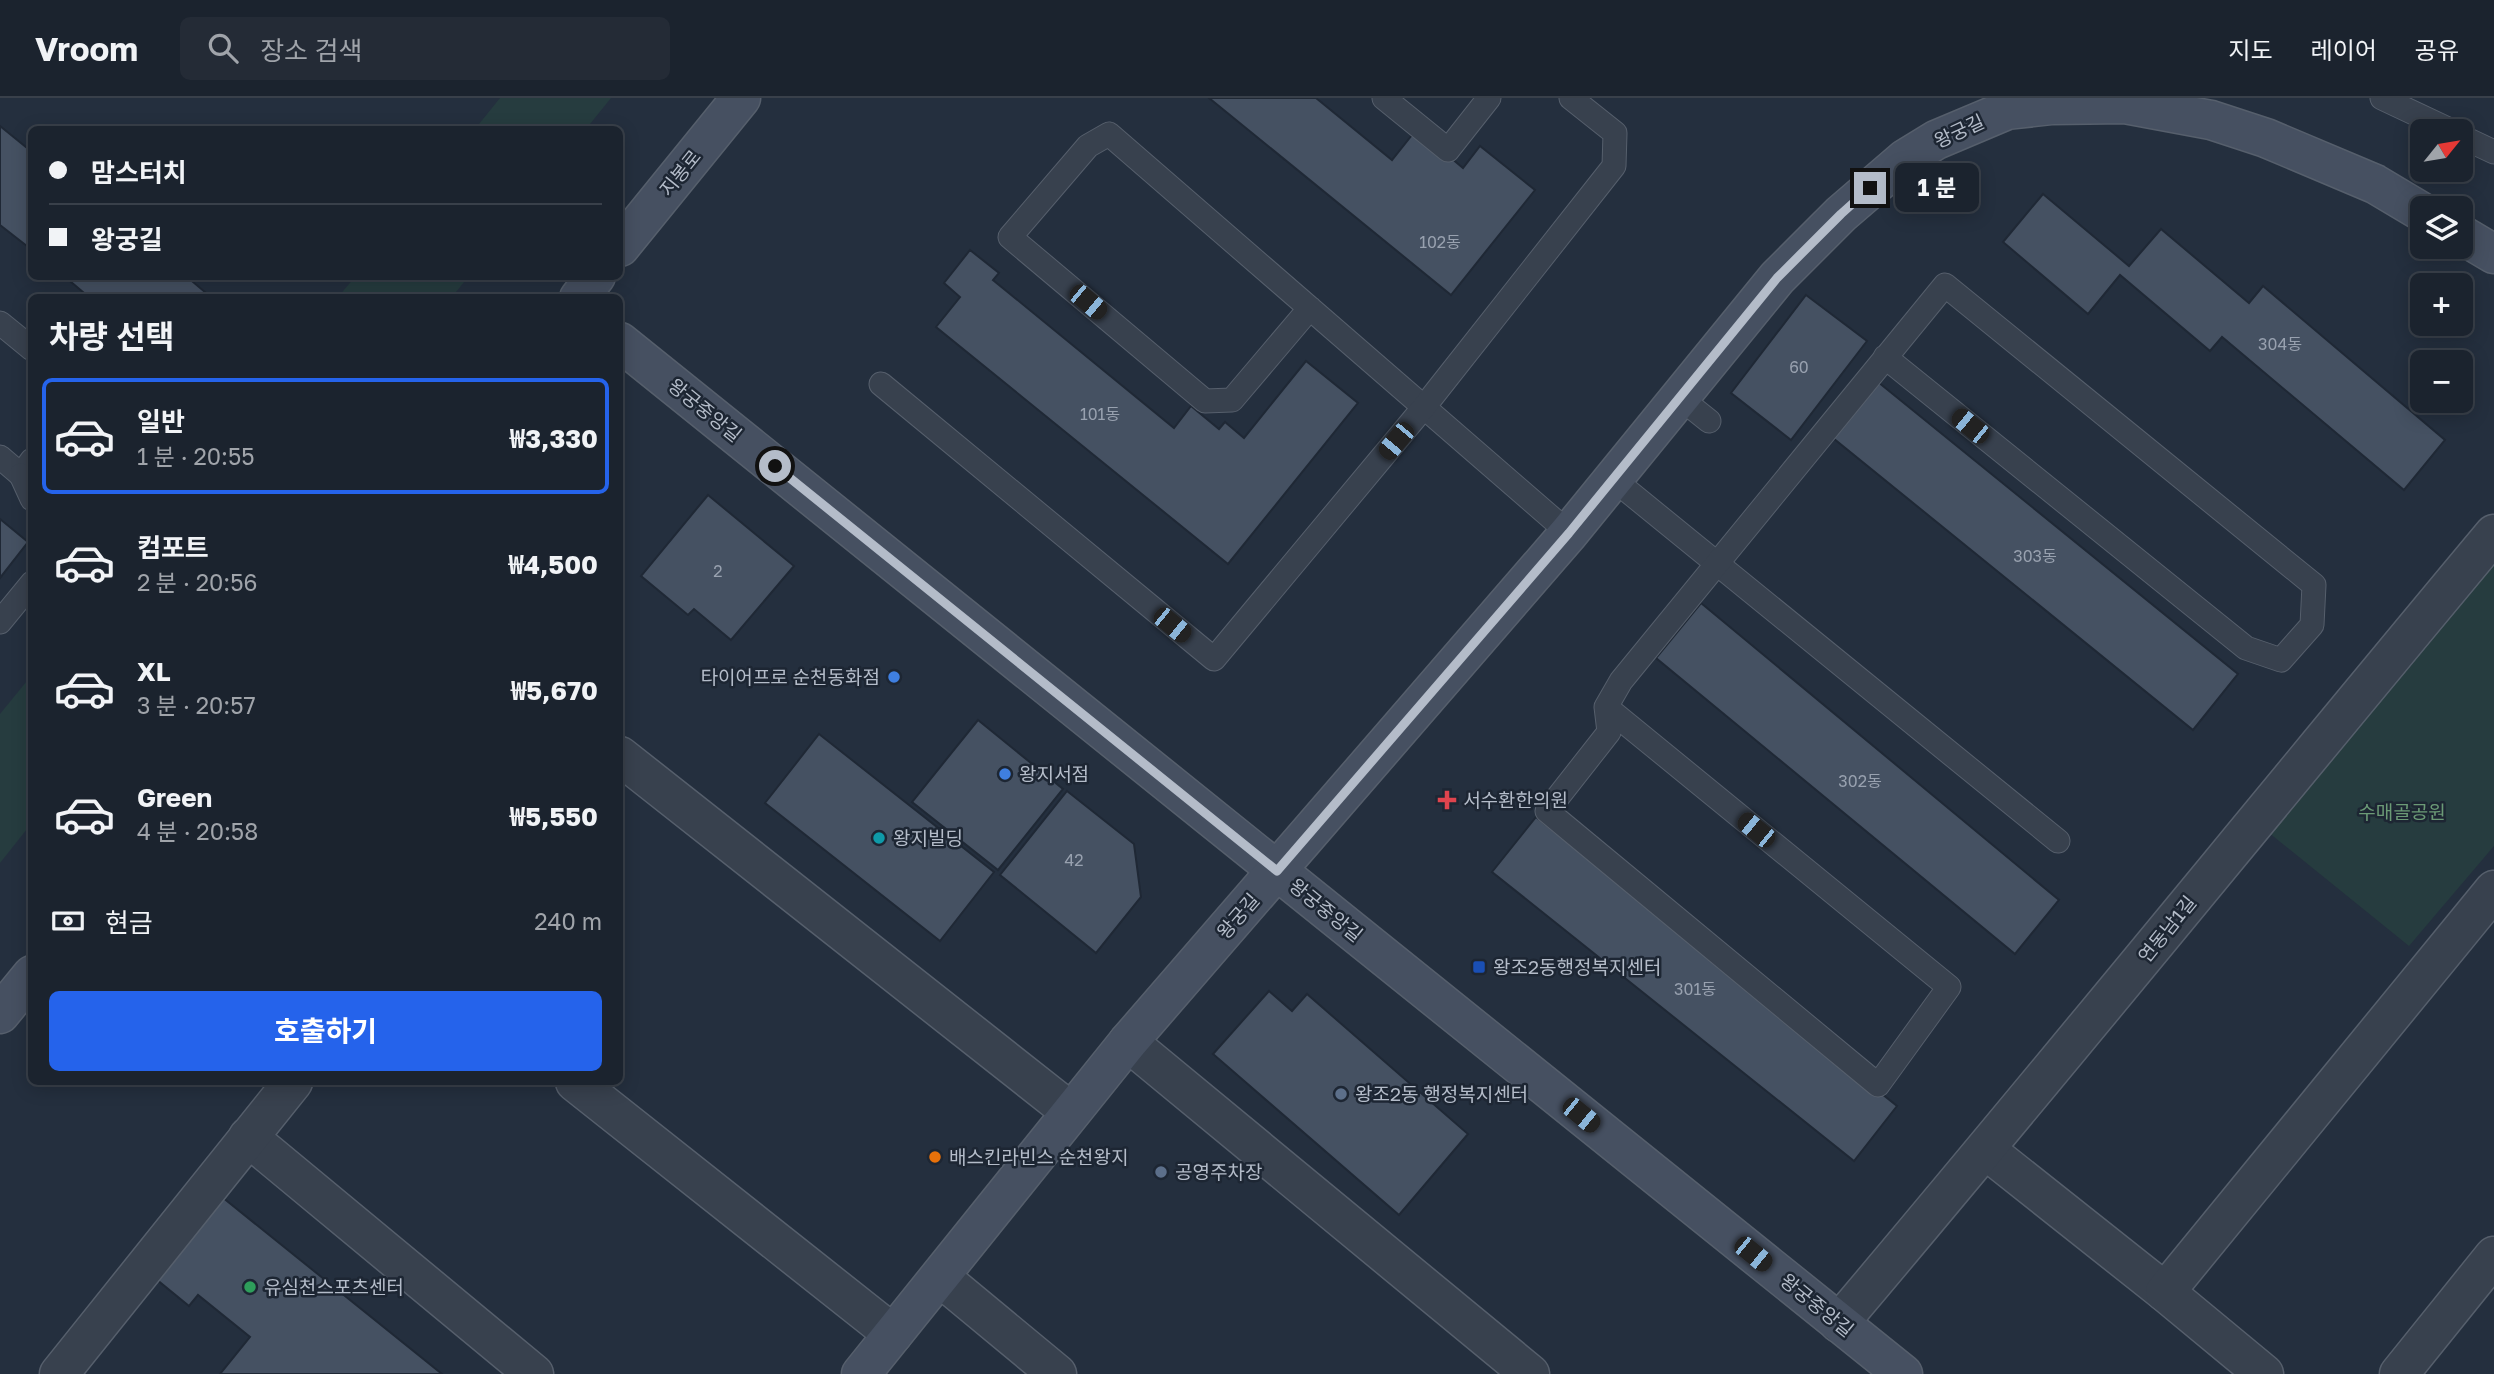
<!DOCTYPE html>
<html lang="ko">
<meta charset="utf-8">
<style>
:root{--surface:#1b232e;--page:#242b36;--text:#f1f3f6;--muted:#a0a4aa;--line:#39404a;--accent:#2563eb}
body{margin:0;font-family:"Golos Text","Noto Sans KR",sans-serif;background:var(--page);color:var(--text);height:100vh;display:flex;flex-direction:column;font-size:26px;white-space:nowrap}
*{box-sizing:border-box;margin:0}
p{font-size:23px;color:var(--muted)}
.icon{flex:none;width:38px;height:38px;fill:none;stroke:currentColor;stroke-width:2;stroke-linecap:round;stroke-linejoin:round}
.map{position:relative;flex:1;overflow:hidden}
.sheet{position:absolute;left:28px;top:196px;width:595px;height:791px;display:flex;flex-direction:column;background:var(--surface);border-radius:10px;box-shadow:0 4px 18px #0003,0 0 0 2px var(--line)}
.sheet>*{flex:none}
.hud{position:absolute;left:28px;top:28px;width:595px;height:154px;border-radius:10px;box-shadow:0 4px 18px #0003,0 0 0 2px var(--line);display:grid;align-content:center;height:154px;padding:0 21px;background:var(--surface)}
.needle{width:46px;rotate:60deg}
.tools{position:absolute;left:2410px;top:21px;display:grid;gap:14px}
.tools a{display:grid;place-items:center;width:63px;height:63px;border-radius:10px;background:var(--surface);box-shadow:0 4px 18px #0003,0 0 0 2px var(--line);font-size:35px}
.end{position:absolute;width:32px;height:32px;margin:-16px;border:9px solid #b4bcc9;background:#111;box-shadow:0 0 0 4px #111}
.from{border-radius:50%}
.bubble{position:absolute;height:49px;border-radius:10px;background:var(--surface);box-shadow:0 4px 18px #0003,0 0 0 2px var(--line);font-size:23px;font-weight:700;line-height:49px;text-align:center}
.car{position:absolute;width:21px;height:42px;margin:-21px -10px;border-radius:9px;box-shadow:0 0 5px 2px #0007;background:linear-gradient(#222 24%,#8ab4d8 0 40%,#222 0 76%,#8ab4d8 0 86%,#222 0)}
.hud b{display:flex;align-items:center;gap:24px;height:66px;font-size:26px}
.hud b+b{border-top:2px solid var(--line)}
.hud i{width:18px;height:18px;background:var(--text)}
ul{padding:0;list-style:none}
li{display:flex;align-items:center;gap:21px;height:116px;margin:0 14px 10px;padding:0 7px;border:4px solid transparent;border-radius:10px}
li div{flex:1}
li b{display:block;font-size:26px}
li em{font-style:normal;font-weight:700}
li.selected{border-color:var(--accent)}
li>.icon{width:63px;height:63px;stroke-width:1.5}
h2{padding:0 21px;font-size:32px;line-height:84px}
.pay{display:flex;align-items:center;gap:18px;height:77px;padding:0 21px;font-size:26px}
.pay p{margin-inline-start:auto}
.button{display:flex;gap:14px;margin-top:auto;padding:14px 21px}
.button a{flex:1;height:80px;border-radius:10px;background:var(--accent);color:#fff;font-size:28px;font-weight:700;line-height:80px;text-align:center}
header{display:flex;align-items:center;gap:42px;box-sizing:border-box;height:98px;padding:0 35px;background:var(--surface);border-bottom:2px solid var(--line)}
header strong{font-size:33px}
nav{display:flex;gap:38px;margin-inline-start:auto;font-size:24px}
.search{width:490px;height:63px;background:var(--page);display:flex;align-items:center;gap:18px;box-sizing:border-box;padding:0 24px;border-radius:10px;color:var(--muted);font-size:26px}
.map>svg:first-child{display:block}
</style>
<header>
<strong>Vroom</strong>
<div class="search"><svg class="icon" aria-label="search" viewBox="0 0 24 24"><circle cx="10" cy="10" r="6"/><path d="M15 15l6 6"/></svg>장소 검색</div>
<nav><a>지도</a><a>레이어</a><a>공유</a></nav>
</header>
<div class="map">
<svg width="2494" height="1276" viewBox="0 0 2494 1276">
<rect width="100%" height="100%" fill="#242f3e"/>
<g fill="#263c3f">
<path d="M 500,0 L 611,0 L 586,31 L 475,31 Z"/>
<path d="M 355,179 L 355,178 L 468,179 L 452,199 L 338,199 Z"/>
<path d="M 2494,453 L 2494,748 L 2409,848 L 2268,734 Z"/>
<path d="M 31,578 L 31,726 L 0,765 L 0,616 Z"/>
</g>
<g fill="#455162" stroke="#1f2835" stroke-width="2">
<path d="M 1209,0 L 1316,0 L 1392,62 L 1412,37 L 1444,54 L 1463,70 L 1480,48 L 1535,92 L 1451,197 Z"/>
<path d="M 0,28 L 32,54 L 32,152 L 0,127 Z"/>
<path d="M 2043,96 L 2129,168 L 2161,131 L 2249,205 L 2263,188 L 2445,342 L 2404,392 L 2222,239 L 2210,253 L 2120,177 L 2088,216 L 2003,144 Z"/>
<path d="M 970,152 L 999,175 L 993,182 L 1174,330 L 1191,308 L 1219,331 L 1225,324 L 1244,340 L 1306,263 L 1358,305 L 1228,466 L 936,229 L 960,199 L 944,185 Z"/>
<path d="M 64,178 L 186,178 L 212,200 L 90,200 Z"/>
<path d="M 1806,197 L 1867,243 L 1791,342 L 1731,295 Z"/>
<path d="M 1878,284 L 2238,576 L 2193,632 L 1833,340 Z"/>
<path d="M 708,397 L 794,468 L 731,542 L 694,511 L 688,517 L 641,478 Z"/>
<path d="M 0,421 L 28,444 L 0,480 Z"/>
<path d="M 1701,505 L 2059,802 L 2015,856 L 1656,560 Z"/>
<path d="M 978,622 L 1063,691 L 998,772 L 912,704 Z"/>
<path d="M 819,636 L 994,774 L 940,843 L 765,705 Z"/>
<path d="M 1067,693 L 1134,746 L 1141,799 L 1096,855 L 1000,777 Z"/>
<path d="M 1536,719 L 1897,1008 L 1854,1063 L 1492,774 Z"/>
<path d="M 1269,893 L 1292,913 L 1307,896 L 1468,1036 L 1399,1117 L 1213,956 Z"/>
<path d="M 222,1099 L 442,1276 L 220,1276 L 250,1239 L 198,1197 L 189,1208 L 156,1181 Z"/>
</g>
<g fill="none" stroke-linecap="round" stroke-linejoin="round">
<g stroke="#565f6c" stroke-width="25">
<g id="lane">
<path d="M 1384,0 L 1448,52 L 1489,0"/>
<path d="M 2382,0 L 2452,33"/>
<path d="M 2460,38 L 2494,54"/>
<path d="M 1310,210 L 1232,302 L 1205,303 L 1010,139 L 1088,48 L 1109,36 C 1262,169 1416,301 1569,435"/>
<path d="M 0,225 L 32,251"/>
<path d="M 881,286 L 1214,561 L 1424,309 L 1614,68 L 1615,35 L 1571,0"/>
<path d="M 1679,299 L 1709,323"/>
<path d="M 0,359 L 21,377 L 32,362"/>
<path d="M 21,377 L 32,401"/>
<path d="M 1613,381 L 2058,743"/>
<path d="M 0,524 L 32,485"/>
<path d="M 1606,609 L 1949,889 L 1878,987 L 1547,713 L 1609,634 L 1606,609 L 1621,583 L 1945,187 L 2314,487 L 2312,527 L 2281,562 L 2246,550 L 1885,259"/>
</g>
</g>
<g stroke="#565f6c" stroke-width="41">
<g id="street">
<path d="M 620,658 L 1071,1014"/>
<path d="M 1128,944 L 1530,1276"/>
<path d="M 575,984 L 893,1236"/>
<path d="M 248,1039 L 534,1276"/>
<path d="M 1986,1052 L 2165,1194"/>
<path d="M 940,1179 L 1057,1276"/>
<path d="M 1839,1225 C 2060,964 2275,698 2494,436"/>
<path d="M 59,1276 L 293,984"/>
<path d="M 2264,1276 L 2165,1194 L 2494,792"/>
<path d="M 2399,1276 L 2494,1158"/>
</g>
</g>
<g stroke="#565f6c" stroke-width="41">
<g id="secondary">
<path d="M 2460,136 L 2494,156"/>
<path d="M 620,149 L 741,0"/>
<path d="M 579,200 L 596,178"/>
<path d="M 620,244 L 1903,1276"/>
<path d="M 0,916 L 32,877"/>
<path d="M 861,1276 L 1128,944 L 1569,435 L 1777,180 L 1841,116 L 1905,61 L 1936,42 L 2007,12 L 2052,7 L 2125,6 L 2211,22 L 2266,40 L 2375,86 L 2422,114"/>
</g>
</g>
<use href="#lane" stroke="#38414e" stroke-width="23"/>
<use href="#street" stroke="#38414e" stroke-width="38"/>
<use href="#secondary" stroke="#465061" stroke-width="38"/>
</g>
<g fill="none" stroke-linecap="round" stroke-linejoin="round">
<path stroke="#b4bcc9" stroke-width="9" d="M 775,368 L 1277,773 L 1569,435 L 1777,180 L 1841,116 L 1870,90"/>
</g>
<g fill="#3f7fe0" stroke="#1d2633" stroke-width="2.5">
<circle cx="894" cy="579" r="7"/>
<circle cx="1005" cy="676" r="7"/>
</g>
<path fill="#e0444e" stroke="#1d2633" stroke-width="2.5" d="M1443.5 691.5h7v7h7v7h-7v7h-7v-7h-7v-7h7z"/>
<circle fill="#0f9aa8" stroke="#1d2633" stroke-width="2.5" cx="879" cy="740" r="7"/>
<rect fill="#1a4fb4" stroke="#1d2633" stroke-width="2.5" x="1472" y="862" width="14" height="14" rx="3.5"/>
<g fill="#5c6f8a" stroke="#1d2633" stroke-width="2.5">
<circle cx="1341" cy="996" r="7"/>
<circle cx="1161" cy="1074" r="7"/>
</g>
<circle fill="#e8710a" stroke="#1d2633" stroke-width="2.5" cx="935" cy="1059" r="7"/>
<circle fill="#2e9e5b" stroke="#1d2633" stroke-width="2.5" cx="250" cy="1189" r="7"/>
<g text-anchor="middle" stroke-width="5" stroke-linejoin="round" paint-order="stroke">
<g font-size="16" fill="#98a1af">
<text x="1440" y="150">102동</text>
<text x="2280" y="252">304동</text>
<text x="1799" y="275">60</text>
<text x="1100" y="322">101동</text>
<text x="2035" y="464">303동</text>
<text x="718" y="479">2</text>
<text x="1860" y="689">302동</text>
<text x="1074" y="768">42</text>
<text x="1695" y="897">301동</text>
</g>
<g font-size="19" fill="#b4bcc9" stroke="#1d2633">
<text transform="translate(1959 33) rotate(-25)" y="7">왕궁길</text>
<text transform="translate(680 75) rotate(-51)" y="7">지봉로</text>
<text transform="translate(705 312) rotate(39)" y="7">왕궁중앙길</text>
<text transform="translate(1326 812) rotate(39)" y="7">왕궁중앙길</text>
<text transform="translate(1238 818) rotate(-49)" y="7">왕궁길</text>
<text transform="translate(2167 831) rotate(-51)" y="7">연동남1길</text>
<text transform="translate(1817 1207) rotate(39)" y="7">왕궁중앙길</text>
</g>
<g font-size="19" fill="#b4bcc9" stroke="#1d2633" text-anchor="start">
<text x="880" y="586" text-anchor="end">타이어프로 순천동화점</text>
<text x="1019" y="683">왕지서점</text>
<text x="1463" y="709">서수환한의원</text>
<text x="893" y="747">왕지빌딩</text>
<text x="1493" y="876">왕조2동행정복지센터</text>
<text x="1355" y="1003">왕조2동 행정복지센터</text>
<text x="949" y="1066">배스킨라빈스 순천왕지</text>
<text x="1175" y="1081">공영주차장</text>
<text x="264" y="1196">유심천스포츠센터</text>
</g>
<g font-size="19" fill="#6b9a76" stroke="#1d2633">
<text x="2402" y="721">수매골공원</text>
</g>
</g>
</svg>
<div class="tools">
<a><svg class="needle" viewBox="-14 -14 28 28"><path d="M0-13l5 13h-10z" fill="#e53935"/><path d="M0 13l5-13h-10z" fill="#a0a4aa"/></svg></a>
<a><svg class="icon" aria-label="layers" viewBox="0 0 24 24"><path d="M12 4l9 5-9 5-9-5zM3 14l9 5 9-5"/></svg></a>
<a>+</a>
<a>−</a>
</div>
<i class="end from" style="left:775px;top:368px"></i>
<i class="end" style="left:1870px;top:90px"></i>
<div class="bubble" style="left:1895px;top:65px;width:84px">1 분</div>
<i class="car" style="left:1088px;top:204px;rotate:130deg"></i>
<i class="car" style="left:1970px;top:328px;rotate:309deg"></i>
<i class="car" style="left:1396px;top:343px;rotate:220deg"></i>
<i class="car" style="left:1172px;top:527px;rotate:129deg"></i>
<i class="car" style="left:1756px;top:732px;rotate:309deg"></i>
<i class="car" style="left:1581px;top:1017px;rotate:129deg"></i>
<i class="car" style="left:1753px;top:1156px;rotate:129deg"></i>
<div class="hud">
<b><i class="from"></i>맘스터치</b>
<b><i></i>왕궁길</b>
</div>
<section class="sheet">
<h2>차량 선택</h2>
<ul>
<li class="selected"><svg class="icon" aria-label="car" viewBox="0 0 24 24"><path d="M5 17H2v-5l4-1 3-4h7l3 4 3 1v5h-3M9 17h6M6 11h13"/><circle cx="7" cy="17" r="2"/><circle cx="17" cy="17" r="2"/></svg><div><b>일반</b><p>1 분 · 20:55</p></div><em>₩3,330</em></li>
<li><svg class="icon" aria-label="car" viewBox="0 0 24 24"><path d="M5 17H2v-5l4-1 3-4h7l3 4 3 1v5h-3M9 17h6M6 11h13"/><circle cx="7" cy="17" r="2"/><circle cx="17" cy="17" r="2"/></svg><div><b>컴포트</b><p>2 분 · 20:56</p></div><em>₩4,500</em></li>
<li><svg class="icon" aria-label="car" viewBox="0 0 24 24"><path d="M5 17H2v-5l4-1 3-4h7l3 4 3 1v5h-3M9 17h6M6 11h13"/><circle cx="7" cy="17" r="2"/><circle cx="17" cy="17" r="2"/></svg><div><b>XL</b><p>3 분 · 20:57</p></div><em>₩5,670</em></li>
<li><svg class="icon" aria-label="car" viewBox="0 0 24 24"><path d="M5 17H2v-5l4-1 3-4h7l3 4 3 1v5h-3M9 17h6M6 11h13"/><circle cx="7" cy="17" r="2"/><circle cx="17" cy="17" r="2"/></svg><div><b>Green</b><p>4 분 · 20:58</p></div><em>₩5,550</em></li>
</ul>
<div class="pay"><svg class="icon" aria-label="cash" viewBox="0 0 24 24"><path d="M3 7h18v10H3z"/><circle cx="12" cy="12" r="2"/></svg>현금<p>240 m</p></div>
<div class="button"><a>호출하기</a></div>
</section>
</div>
